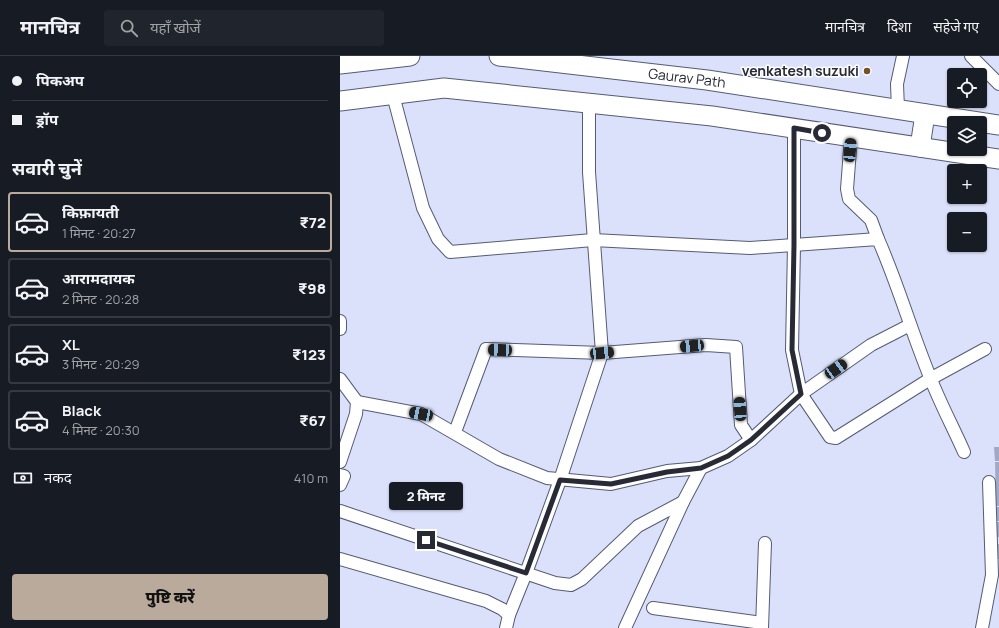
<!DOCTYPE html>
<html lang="hi">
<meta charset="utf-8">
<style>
:root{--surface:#171b24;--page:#20242c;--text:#f1f3f6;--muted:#9ea1a6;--line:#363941;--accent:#b9aa9b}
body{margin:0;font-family:Manrope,"Noto Sans Devanagari",sans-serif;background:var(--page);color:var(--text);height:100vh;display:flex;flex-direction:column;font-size:15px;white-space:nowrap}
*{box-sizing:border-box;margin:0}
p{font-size:13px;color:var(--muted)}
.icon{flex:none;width:22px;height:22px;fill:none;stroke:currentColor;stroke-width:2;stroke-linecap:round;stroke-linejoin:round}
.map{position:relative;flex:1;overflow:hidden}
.sheet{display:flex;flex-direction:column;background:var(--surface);width:340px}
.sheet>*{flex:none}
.hud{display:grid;align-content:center;height:88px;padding:0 12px;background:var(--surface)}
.fabs{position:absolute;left:607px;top:12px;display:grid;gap:8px}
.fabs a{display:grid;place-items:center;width:40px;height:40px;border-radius:4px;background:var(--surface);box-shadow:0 1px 3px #0004;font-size:20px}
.end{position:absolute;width:18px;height:18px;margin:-9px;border:5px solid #282a36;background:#fff;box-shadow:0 0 0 2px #fff}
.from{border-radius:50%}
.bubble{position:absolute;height:28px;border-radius:4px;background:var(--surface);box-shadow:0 1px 3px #0004;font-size:13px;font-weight:800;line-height:28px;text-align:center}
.car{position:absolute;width:12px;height:24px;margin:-12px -6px;border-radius:5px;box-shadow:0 0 3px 1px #0007;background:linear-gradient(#222 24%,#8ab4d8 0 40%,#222 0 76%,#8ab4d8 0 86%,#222 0)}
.hud b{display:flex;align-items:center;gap:14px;height:38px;font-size:15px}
.hud b+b{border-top:1px solid var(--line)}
.hud i{width:10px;height:10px;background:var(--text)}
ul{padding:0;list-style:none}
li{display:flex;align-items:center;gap:12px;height:60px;margin:0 8px 6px;padding:0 4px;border:2px solid var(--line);border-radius:4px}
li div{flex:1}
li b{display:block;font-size:15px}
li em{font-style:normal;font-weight:800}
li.current{border-color:var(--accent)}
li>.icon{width:36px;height:36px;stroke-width:1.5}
h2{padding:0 12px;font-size:18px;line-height:48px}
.pay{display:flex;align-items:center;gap:10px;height:44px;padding:0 12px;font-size:15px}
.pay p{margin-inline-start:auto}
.button{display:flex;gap:8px;margin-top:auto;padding:8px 12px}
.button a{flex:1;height:46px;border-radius:4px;background:var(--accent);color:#111;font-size:16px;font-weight:800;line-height:46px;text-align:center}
header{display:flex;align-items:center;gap:24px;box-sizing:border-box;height:56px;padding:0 20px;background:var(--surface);border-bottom:1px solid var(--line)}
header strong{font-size:19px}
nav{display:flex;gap:22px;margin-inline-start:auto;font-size:14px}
.search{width:280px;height:36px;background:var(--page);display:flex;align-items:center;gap:10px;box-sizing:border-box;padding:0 14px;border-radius:4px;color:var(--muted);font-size:15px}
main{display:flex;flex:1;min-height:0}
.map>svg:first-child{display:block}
</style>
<header>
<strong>मानचित्र</strong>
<div class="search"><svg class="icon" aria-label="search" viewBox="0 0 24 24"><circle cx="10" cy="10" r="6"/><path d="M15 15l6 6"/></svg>यहाँ खोजें</div>
<nav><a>मानचित्र</a><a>दिशा</a><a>सहेजे गए</a></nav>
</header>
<main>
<section class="sheet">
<div class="hud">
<b><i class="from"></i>पिकअप</b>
<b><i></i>ड्रॉप</b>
</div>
<h2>सवारी चुनें</h2>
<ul>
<li class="current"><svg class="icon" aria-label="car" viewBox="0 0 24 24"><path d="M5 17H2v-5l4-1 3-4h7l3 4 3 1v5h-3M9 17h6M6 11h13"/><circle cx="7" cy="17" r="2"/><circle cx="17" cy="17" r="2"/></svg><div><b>किफ़ायती</b><p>1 मिनट · 20:27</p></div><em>₹72</em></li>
<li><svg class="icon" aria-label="car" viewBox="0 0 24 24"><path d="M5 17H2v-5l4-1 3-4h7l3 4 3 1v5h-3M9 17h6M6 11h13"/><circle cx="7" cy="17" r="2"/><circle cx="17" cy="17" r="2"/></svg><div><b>आरामदायक</b><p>2 मिनट · 20:28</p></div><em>₹98</em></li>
<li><svg class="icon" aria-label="car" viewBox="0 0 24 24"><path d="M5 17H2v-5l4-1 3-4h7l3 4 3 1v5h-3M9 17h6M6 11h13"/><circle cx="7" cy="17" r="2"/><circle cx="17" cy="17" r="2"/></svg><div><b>XL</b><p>3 मिनट · 20:29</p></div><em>₹123</em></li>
<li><svg class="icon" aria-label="car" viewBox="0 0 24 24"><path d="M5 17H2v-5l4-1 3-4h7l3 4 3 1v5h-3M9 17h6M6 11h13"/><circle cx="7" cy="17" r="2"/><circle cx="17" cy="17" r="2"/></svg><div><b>Black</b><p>4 मिनट · 20:30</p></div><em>₹67</em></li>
</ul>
<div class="pay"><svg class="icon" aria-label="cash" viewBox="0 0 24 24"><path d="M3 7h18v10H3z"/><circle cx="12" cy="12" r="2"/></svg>नकद<p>410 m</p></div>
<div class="button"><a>पुष्टि करें</a></div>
</section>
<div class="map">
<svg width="659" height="572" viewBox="0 0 659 572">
<rect width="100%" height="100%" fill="#dbe1fa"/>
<g fill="#a2a9c6">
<path d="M 654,391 L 659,391 L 659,405 L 655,405 Z"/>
<path d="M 655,406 L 659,406 L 659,450 L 656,450 Z"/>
<path d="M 656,451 L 659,451 L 659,465 L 657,465 Z"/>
<rect x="657" y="466" width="2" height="15"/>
<rect x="657" y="488" width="2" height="15"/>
</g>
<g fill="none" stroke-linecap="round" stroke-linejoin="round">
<g stroke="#555b75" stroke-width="14">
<g id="minor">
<path d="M 631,0 L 659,28"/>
<path d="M 53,39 L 83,152 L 98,183 L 110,196 L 253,184 L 410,192 L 538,183 C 558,228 571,275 590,321 C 600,347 613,371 624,396"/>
<path d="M 558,53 L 557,28 L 563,0"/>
<path d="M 454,72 L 454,189 L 452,294 L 461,338 L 490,381 L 496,382 L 590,323 L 645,293"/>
<path d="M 511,81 L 507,133 L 509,143 L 531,164 L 538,183"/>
<path d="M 0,265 L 0,273"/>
<path d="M 0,323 L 17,346 L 16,358 L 0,406"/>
<path d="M 17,346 L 81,358 L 159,403 L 207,422 L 271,428 L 327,415 L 361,412 L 388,400 L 411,384 L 461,338 L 531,289 L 570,269"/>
<path d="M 115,376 L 146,293 L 262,297 L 366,289 L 396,291 L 401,369 L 411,384"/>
<path d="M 0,419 L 4,420 L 0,429"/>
<path d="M 0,455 L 215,527 L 231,529 L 242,523 L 298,470 L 343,446"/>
<path d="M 0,503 L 146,545 L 162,553 L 169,559 L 166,572"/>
<path d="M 313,552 L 422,567"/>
<path d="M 169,559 L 186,517 L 220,424 L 262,297 L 249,116 L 249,47"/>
<path d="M 285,572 L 343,446 L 361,412"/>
<path d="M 422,572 L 425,487"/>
<path d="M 642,572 L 652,519 L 649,426"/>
</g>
</g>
<g stroke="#555b75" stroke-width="21">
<g id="primary">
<path d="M 159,0 L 367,24 L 659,69"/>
<path d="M 0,8 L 70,0"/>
<path d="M 0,45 L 104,32 L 372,60 L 659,103"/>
<path d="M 580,91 L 585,58"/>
</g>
</g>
<use href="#minor" stroke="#fff" stroke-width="12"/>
<use href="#primary" stroke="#fff" stroke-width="19"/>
</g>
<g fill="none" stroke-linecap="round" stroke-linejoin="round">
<path stroke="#282a36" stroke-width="5" d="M 86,484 L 186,517 L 220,424 L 271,428 L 327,416 L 361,412 L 388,400 L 411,384 L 461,338 L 452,294 L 454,189 L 454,72 L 482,77"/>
</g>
<circle fill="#75502b" stroke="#fff" stroke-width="1.5" cx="527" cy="15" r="4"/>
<g text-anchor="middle" stroke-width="3" stroke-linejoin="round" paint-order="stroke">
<g font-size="14" font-weight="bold" fill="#282a36" stroke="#fff" text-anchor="end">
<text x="519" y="20">venkatesh suzuki</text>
</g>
<g font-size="14" fill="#282a36" stroke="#fff">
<text transform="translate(347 22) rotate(7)" y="5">Gaurav Path</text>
</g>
</g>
</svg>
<div class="fabs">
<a><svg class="icon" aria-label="locate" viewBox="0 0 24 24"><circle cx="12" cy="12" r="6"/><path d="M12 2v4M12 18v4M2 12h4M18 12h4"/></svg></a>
<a><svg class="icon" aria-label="layers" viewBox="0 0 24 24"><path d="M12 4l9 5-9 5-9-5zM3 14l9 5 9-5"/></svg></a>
<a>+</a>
<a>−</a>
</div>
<i class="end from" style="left:482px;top:77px"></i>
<i class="end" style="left:86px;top:484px"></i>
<div class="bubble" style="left:49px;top:426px;width:74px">2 मिनट</div>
<i class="car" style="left:510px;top:94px;rotate:5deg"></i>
<i class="car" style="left:352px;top:290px;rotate:265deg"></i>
<i class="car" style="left:160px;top:294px;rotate:272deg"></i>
<i class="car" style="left:262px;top:297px;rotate:85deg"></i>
<i class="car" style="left:496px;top:313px;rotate:55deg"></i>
<i class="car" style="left:400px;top:353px;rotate:356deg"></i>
<i class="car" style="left:81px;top:358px;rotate:281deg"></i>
</div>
</main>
